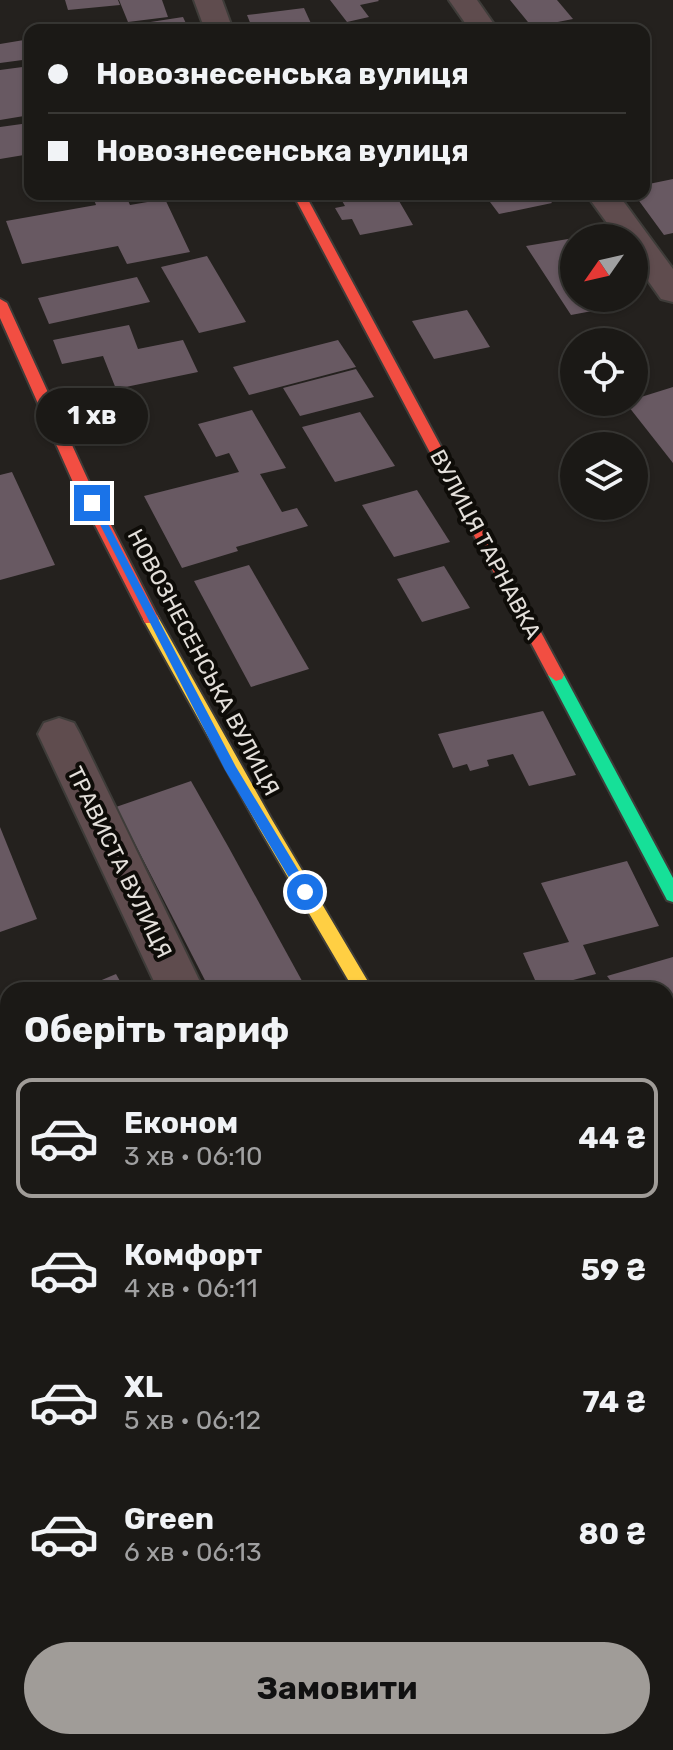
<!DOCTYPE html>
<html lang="uk">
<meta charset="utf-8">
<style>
:root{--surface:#1b1916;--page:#282623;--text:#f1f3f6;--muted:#a0a0a1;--line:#393835;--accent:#a09c98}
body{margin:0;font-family:Rubik,sans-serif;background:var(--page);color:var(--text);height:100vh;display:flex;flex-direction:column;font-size:30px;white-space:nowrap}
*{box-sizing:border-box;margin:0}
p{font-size:26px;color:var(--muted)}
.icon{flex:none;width:44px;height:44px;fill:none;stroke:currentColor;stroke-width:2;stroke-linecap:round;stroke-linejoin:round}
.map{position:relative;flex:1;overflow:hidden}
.details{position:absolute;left:0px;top:982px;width:674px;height:768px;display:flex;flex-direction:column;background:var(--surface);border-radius:24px 24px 0 0;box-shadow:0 2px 6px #0004,0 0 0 2px var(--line)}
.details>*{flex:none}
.top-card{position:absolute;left:24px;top:24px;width:626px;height:176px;border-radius:16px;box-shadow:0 2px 6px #0004,0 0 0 2px var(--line);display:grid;align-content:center;height:176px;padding:0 24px;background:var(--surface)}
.needle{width:52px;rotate:236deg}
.controls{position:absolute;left:560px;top:224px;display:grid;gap:16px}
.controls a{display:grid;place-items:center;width:88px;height:88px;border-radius:50%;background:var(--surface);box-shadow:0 2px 6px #0004,0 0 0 2px var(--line);font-size:40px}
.end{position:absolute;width:36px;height:36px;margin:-18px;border:10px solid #1a73e8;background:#fff;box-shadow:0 0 0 4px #fff}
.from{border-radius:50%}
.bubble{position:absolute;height:56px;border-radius:28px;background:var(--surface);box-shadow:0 2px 6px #0004,0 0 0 2px var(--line);font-size:26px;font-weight:700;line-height:56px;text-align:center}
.top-card b{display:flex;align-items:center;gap:28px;height:76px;font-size:30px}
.top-card b+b{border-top:2px solid var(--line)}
.top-card i{width:20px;height:20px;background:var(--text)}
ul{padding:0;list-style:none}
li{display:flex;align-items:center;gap:24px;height:120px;margin:0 16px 12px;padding:0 8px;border:4px solid transparent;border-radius:16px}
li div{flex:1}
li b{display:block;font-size:30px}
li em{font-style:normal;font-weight:700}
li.active{border-color:var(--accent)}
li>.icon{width:72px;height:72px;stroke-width:1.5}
h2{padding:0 24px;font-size:36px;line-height:96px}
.cta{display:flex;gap:16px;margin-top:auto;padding:16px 24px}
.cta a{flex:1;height:92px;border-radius:48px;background:var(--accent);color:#111;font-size:32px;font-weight:700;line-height:92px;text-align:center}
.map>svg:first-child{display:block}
</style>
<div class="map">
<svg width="673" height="1750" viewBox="0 0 673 1750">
<rect width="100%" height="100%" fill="#24211e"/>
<g fill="#685962">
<path d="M 65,0 L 118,0 L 120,5 L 68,10 Z"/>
<path d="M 119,0 L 162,0 L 168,17 L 128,22 Z"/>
<path d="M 330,0 L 378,0 L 379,1 L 360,5 L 369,17 L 347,22 Z"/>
<path d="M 510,0 L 557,0 L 573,19 L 532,27 Z"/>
<path d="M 304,8 L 314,30 L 253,30 L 247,15 Z"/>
<path d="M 183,17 L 189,30 L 133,30 L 131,25 Z"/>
<path d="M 30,39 L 30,59 L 0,63 L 0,44 Z"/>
<path d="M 30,66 L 30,90 L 24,90 L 30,115 L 0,120 L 0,70 Z"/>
<path d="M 29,123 L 30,154 L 0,159 L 0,127 Z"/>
<path d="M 673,179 L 673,233 L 664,235 L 634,194 L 644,194 L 644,185 Z"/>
<path d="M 110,194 L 125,194 L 130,205 L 165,199 L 190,252 L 127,264 L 118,246 L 22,264 L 6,221 L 96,205 L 93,197 Z"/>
<path d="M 338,194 L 395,194 L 413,225 L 360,235 L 352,219 L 342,220 L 335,208 L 345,206 Z"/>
<path d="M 472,194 L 545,194 L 552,203 L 499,214 L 487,198 L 477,201 Z"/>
<path d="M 574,238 L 574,298 L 619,298 L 624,305 L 571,315 L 526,246 Z"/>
<path d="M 207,256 L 246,322 L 199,333 L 161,267 Z"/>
<path d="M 137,277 L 150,302 L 49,324 L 38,298 Z"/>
<path d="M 467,310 L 490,347 L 434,359 L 412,321 Z"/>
<path d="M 129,325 L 138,349 L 183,340 L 198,372 L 116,389 L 103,356 L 62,364 L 53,340 Z"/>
<path d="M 338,340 L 356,367 L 249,395 L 233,367 Z"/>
<path d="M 356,369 L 374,397 L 300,416 L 283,388 Z"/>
<path d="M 673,387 L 673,463 L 625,402 Z"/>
<path d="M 252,410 L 286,468 L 260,474 L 282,512 L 297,508 L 308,526 L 236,547 L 238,551 L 182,568 L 144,496 L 239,472 L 229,453 L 216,457 L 198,424 Z"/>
<path d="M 360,412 L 395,466 L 335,482 L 302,427 Z"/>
<path d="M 12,472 L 55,565 L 0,580 L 0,475 Z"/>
<path d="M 417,490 L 450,542 L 394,557 L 362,505 Z"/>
<path d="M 249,565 L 309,669 L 251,687 L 194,581 Z"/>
<path d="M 444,566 L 470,608 L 422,622 L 397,579 Z"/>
<path d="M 543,711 L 576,775 L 529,786 L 513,754 L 487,760 L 489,766 L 470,771 L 467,764 L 453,768 L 438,734 Z"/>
<path d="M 191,781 L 229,848 L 307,990 L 210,990 L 116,807 Z"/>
<path d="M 0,827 L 37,919 L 0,932 Z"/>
<path d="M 627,861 L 659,926 L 583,945 L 596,974 L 539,989 L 523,953 L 569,942 L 541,883 Z"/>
<path d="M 673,957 L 673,1038 L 666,1040 L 666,990 L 579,990 L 610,980 L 607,976 Z"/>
<path d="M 116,974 L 125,990 L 78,990 Z"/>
<path d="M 7,1124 L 8,1189 L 0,1192 L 0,1127 Z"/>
<path d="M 8,1292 L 8,1398 L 0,1401 L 0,1296 Z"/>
<path d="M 673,1304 L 673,1335 L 666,1323 L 666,1307 Z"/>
<path d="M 666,1655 L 673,1669 L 673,1690 L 666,1694 Z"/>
<path d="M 48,1742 L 173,1742 L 176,1750 L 51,1750 Z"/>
<path d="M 289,1742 L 369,1742 L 373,1750 L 292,1750 Z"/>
</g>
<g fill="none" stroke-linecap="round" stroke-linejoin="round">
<g stroke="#3e3c39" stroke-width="4">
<g id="street">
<path d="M 194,0 L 222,0 L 233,30 L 205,30 Z"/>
<path d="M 449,0 L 477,0 L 498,30 L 470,30 Z"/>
<path d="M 586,194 L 618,194 L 673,269 L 673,302 L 661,299 L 634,261 L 634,238 L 618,238 Z"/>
<path d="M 59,718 L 74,723 L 80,734 L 204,990 L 158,990 L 38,734 L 44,723 Z"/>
<path d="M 673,1146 L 673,1191 L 666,1193 L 666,1148 Z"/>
</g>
</g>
<g stroke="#3e3c39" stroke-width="4">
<g id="fast">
<path d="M 556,669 L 564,675 L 673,878 L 673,902 L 667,900 L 548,675 Z"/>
<path d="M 8,1471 L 8,1494 L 0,1497 L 0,1474 Z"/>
<path d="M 666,1505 L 673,1507 L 673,1540 L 666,1538 Z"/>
</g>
</g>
<g stroke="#3e3c39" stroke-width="4">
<path id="slow" d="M 151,613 L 157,615 L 271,818 L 373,990 L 354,990 L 259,828 L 143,619 Z"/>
</g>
<g stroke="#3e3c39" stroke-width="4">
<g id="jam">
<path d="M 293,194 L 305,194 L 564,675 L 562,679 L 556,681 L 548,675 Z"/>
<path d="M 0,299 L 7,303 L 88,480 L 159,619 L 157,623 L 145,623 L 72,480 L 0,318 Z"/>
</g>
</g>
<use href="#street" fill="#5f4c4e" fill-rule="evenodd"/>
<use href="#fast" fill="#16e098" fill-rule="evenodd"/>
<use href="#slow" fill="#ffcf43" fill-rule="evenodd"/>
<use href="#jam" fill="#f24e42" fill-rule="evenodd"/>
</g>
<path fill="#1a73e8" d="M 88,501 L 97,503 L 236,767 L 309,888 L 309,896 L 300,896 L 225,770 Z"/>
<g text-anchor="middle" stroke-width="8" stroke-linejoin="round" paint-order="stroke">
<g font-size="22" fill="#e3dfda" stroke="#0e0c08">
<text transform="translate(486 544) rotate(62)" y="8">ВУЛИЦЯ ТАРНАВКА</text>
<text transform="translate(204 662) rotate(62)" y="8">НОВОЗНЕСЕНСЬКА ВУЛИЦЯ</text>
<text transform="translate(120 862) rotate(64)" y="8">ТРАВИСТА ВУЛИЦЯ</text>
</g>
</g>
</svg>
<div class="controls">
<a><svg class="needle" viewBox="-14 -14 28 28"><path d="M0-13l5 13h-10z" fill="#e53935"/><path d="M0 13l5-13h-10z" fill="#a0a0a1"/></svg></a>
<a><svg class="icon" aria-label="locate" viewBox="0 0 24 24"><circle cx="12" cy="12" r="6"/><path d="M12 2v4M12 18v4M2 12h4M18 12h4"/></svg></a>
<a><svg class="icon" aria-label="layers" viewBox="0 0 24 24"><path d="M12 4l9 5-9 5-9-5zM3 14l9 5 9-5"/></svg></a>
</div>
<i class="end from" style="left:305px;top:892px"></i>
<i class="end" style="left:92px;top:503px"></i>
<div class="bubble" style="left:36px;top:388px;width:112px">1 хв</div>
<div class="top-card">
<b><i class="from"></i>Новознесенська вулиця</b>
<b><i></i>Новознесенська вулиця</b>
</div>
<section class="details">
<h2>Оберіть тариф</h2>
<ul>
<li class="active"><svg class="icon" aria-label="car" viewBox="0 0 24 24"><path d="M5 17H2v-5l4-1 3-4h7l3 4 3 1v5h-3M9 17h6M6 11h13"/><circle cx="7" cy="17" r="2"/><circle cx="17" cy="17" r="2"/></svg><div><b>Економ</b><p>3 хв · 06:10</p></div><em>44 ₴</em></li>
<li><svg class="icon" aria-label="car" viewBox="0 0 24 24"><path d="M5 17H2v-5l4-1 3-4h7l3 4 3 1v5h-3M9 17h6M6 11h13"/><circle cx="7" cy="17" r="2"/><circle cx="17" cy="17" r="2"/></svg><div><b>Комфорт</b><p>4 хв · 06:11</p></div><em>59 ₴</em></li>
<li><svg class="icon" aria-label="car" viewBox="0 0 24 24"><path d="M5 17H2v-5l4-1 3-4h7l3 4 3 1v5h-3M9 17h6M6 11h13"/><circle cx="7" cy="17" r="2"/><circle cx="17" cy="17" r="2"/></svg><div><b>XL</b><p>5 хв · 06:12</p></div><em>74 ₴</em></li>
<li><svg class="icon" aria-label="car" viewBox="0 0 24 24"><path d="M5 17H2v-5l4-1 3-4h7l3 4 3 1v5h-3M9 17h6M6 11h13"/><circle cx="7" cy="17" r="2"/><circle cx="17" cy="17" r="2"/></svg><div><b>Green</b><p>6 хв · 06:13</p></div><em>80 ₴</em></li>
</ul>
<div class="cta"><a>Замовити</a></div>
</section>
</div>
